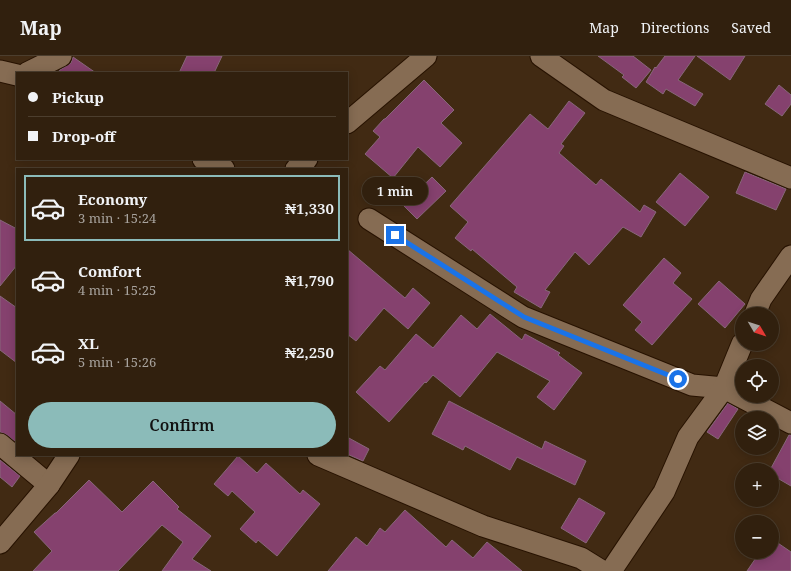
<!DOCTYPE html>
<meta charset="utf-8">
<style>
:root{--surface:#31200e;--page:#3d2d1c;--text:#f1f3f6;--muted:#a8a39e;--line:#4c3e2e;--accent:#8bbbb9}
body{margin:0;font-family:"Noto Serif",serif;background:var(--page);color:var(--text);height:100vh;display:flex;flex-direction:column;font-size:15px;white-space:nowrap}
*{box-sizing:border-box;margin:0}
p{font-size:13px;color:var(--muted)}
.icon{flex:none;width:22px;height:22px;fill:none;stroke:currentColor;stroke-width:2;stroke-linecap:round;stroke-linejoin:round}
.map{position:relative;flex:1;overflow:hidden}
.details{position:absolute;left:16px;top:112px;width:332px;height:288px;display:flex;flex-direction:column;background:var(--surface);border-radius:0px;box-shadow:0 2px 10px #0003,0 0 0 1px var(--line)}
.details>*{flex:none}
.guide{position:absolute;left:16px;top:16px;width:332px;height:88px;border-radius:0px;box-shadow:0 2px 10px #0003,0 0 0 1px var(--line);display:grid;align-content:center;height:88px;padding:0 12px;background:var(--surface)}
.needle{width:26px;rotate:129deg}
.controls{position:absolute;left:735px;top:251px;display:grid;gap:8px}
.controls a{display:grid;place-items:center;width:44px;height:44px;border-radius:50%;background:var(--surface);box-shadow:0 2px 10px #0003,0 0 0 1px var(--line);font-size:20px}
.end{position:absolute;width:18px;height:18px;margin:-9px;border:5px solid #1a73e8;background:#fff;box-shadow:0 0 0 2px #fff}
.from{border-radius:50%}
.bubble{position:absolute;height:28px;border-radius:14px;background:var(--surface);box-shadow:0 2px 10px #0003,0 0 0 1px var(--line);font-size:13px;font-weight:600;line-height:28px;text-align:center}
.guide b{display:flex;align-items:center;gap:14px;height:38px;font-size:15px}
.guide b+b{border-top:1px solid var(--line)}
.guide i{width:10px;height:10px;background:var(--text)}
ul{padding:7px 0 0;list-style:none}
li{display:flex;align-items:center;gap:12px;height:66px;margin:0 8px 6px;padding:0 4px;border:2px solid transparent;border-radius:0px}
li div{flex:1}
li b{display:block;font-size:15px}
li em{font-style:normal;font-weight:600}
li.active{border-color:var(--accent)}
li>.icon{width:36px;height:36px;stroke-width:1.5}
.primary-button{display:flex;gap:8px;margin-top:auto;padding:8px 12px}
.primary-button a{flex:1;height:46px;border-radius:24px;background:var(--accent);color:#111;font-size:16px;font-weight:600;line-height:46px;text-align:center}
header{display:flex;align-items:center;gap:24px;box-sizing:border-box;height:56px;padding:0 20px;background:var(--surface);border-bottom:1px solid var(--line)}
header strong{font-size:19px}
nav{display:flex;gap:22px;margin-inline-start:auto;font-size:14px}
.map>svg:first-child{display:block}
</style>
<header>
<strong>Map</strong>
<nav><a>Map</a><a>Directions</a><a>Saved</a></nav>
</header>
<div class="map">
<svg width="791" height="515" viewBox="0 0 791 515">
<rect width="100%" height="100%" fill="#412a13"/>
<g fill="#85416e" stroke="#87677a">
<path d="M 187,0 L 222,0 L 214,17 L 179,17 Z"/>
<path d="M 598,0 L 633,0 L 651,14 L 636,32 L 622,21 L 624,19 Z"/>
<path d="M 665,0 L 695,0 L 678,24 L 703,38 L 695,50 L 666,33 L 663,38 L 646,26 L 655,11 L 656,12 Z"/>
<path d="M 697,0 L 745,0 L 730,24 Z"/>
<path d="M 73,1 L 96,17 L 58,17 L 60,14 L 71,7 Z"/>
<path d="M 424,24 L 454,54 L 441,67 L 462,87 L 440,111 L 418,91 L 393,122 L 365,98 L 380,81 L 373,75 L 384,63 L 385,63 Z"/>
<path d="M 779,29 L 791,39 L 791,48 L 782,60 L 765,48 Z"/>
<path d="M 569,45 L 585,57 L 561,88 L 564,90 L 559,97 L 596,129 L 601,123 L 640,156 L 644,149 L 656,156 L 641,181 L 623,171 L 589,209 L 575,196 L 545,234 L 550,236 L 541,252 L 514,236 L 517,231 L 472,193 L 471,195 L 455,182 L 468,166 L 450,150 L 530,58 L 548,73 Z"/>
<path d="M 745,116 L 786,133 L 776,154 L 736,137 Z"/>
<path d="M 680,117 L 709,141 L 685,170 L 656,146 Z"/>
<path d="M 432,121 L 446,135 L 417,163 L 403,149 Z"/>
<path d="M 0,164 L 17,173 L 17,209 L 0,230 Z"/>
<path d="M 347,193 L 405,242 L 413,232 L 430,247 L 408,273 L 384,252 L 356,285 L 347,278 Z"/>
<path d="M 664,202 L 681,217 L 673,227 L 692,243 L 652,289 L 635,274 L 642,266 L 623,249 Z"/>
<path d="M 719,225 L 745,248 L 725,272 L 698,248 Z"/>
<path d="M 0,240 L 17,252 L 17,307 L 0,294 Z"/>
<path d="M 490,258 L 522,284 L 525,278 L 560,297 L 558,299 L 582,317 L 554,354 L 537,341 L 550,325 L 497,296 L 460,341 L 433,319 L 426,327 L 425,326 L 389,366 L 356,336 L 380,310 L 385,314 L 416,278 L 433,292 L 461,259 L 477,273 Z"/>
<path d="M 0,345 L 17,359 L 17,387 L 7,379 L 0,376 Z"/>
<path d="M 449,345 L 542,393 L 545,385 L 586,405 L 575,429 L 517,401 L 510,414 L 465,390 L 463,394 L 432,378 Z"/>
<path d="M 728,347 L 738,353 L 718,383 L 707,376 Z"/>
<path d="M 789,379 L 791,379 L 791,430 L 772,419 L 772,414 L 770,414 Z"/>
<path d="M 347,381 L 369,393 L 363,405 L 347,398 Z"/>
<path d="M 238,400 L 257,417 L 266,407 L 300,438 L 303,434 L 320,448 L 277,500 L 258,484 L 256,487 L 240,473 L 255,456 L 232,435 L 228,440 L 214,428 Z"/>
<path d="M 0,404 L 20,420 L 12,431 L 0,421 Z"/>
<path d="M 89,424 L 122,456 L 153,425 L 179,451 L 177,453 L 211,480 L 192,503 L 211,515 L 162,515 L 183,486 L 162,469 L 118,515 L 33,515 L 52,495 L 34,476 L 55,457 L 56,457 Z"/>
<path d="M 579,442 L 605,457 L 586,487 L 561,472 Z"/>
<path d="M 405,454 L 446,491 L 452,484 L 473,502 L 487,486 L 522,515 L 328,515 L 356,481 L 367,490 L 380,472 L 385,476 Z"/>
<path d="M 772,483 L 791,496 L 791,515 L 747,515 L 760,496 L 772,496 Z"/>
</g>
<g fill="none" stroke-linecap="round" stroke-linejoin="round">
<g stroke="#271200" stroke-width="23">
<g id="minor">
<path d="M 541,0 L 604,44 L 791,122"/>
<path d="M 0,15 L 17,19"/>
<path d="M 27,17 L 61,0"/>
<path d="M 347,67 L 426,0"/>
<path d="M 203,103 L 224,113"/>
<path d="M 296,113 L 307,103"/>
<path d="M 369,163 L 523,261 L 692,329 L 724,332 L 791,367"/>
<path d="M 755,258 L 761,243 L 791,200"/>
<path d="M 0,388 L 49,429"/>
<path d="M 318,399 L 483,470 L 581,502 L 602,515"/>
<path d="M 0,487 L 49,429 L 69,399"/>
<path d="M 611,515 L 664,436 L 688,381 L 724,332 L 742,288"/>
</g>
</g>
<use href="#minor" stroke="#866c53" stroke-width="21"/>
</g>
<g fill="none" stroke-linecap="round" stroke-linejoin="round">
<path stroke="#1a73e8" stroke-width="5" d="M 395,179 L 524,261 L 678,323"/>
</g>
</svg>
<div class="controls">
<a><svg class="needle" viewBox="-14 -14 28 28"><path d="M0-13l5 13h-10z" fill="#e53935"/><path d="M0 13l5-13h-10z" fill="#a8a39e"/></svg></a>
<a><svg class="icon" aria-label="locate" viewBox="0 0 24 24"><circle cx="12" cy="12" r="6"/><path d="M12 2v4M12 18v4M2 12h4M18 12h4"/></svg></a>
<a><svg class="icon" aria-label="layers" viewBox="0 0 24 24"><path d="M12 4l9 5-9 5-9-5zM3 14l9 5 9-5"/></svg></a>
<a>+</a>
<a>−</a>
</div>
<i class="end from" style="left:678px;top:323px"></i>
<i class="end" style="left:395px;top:179px"></i>
<div class="bubble" style="left:362px;top:121px;width:66px">1 min</div>
<div class="guide">
<b><i class="from"></i>Pickup</b>
<b><i></i>Drop-off</b>
</div>
<section class="details">
<ul>
<li class="active"><svg class="icon" aria-label="car" viewBox="0 0 24 24"><path d="M5 17H2v-5l4-1 3-4h7l3 4 3 1v5h-3M9 17h6M6 11h13"/><circle cx="7" cy="17" r="2"/><circle cx="17" cy="17" r="2"/></svg><div><b>Economy</b><p>3 min · 15:24</p></div><em>₦1,330</em></li>
<li><svg class="icon" aria-label="car" viewBox="0 0 24 24"><path d="M5 17H2v-5l4-1 3-4h7l3 4 3 1v5h-3M9 17h6M6 11h13"/><circle cx="7" cy="17" r="2"/><circle cx="17" cy="17" r="2"/></svg><div><b>Comfort</b><p>4 min · 15:25</p></div><em>₦1,790</em></li>
<li><svg class="icon" aria-label="car" viewBox="0 0 24 24"><path d="M5 17H2v-5l4-1 3-4h7l3 4 3 1v5h-3M9 17h6M6 11h13"/><circle cx="7" cy="17" r="2"/><circle cx="17" cy="17" r="2"/></svg><div><b>XL</b><p>5 min · 15:26</p></div><em>₦2,250</em></li>
</ul>
<div class="primary-button"><a>Confirm</a></div>
</section>
</div>
